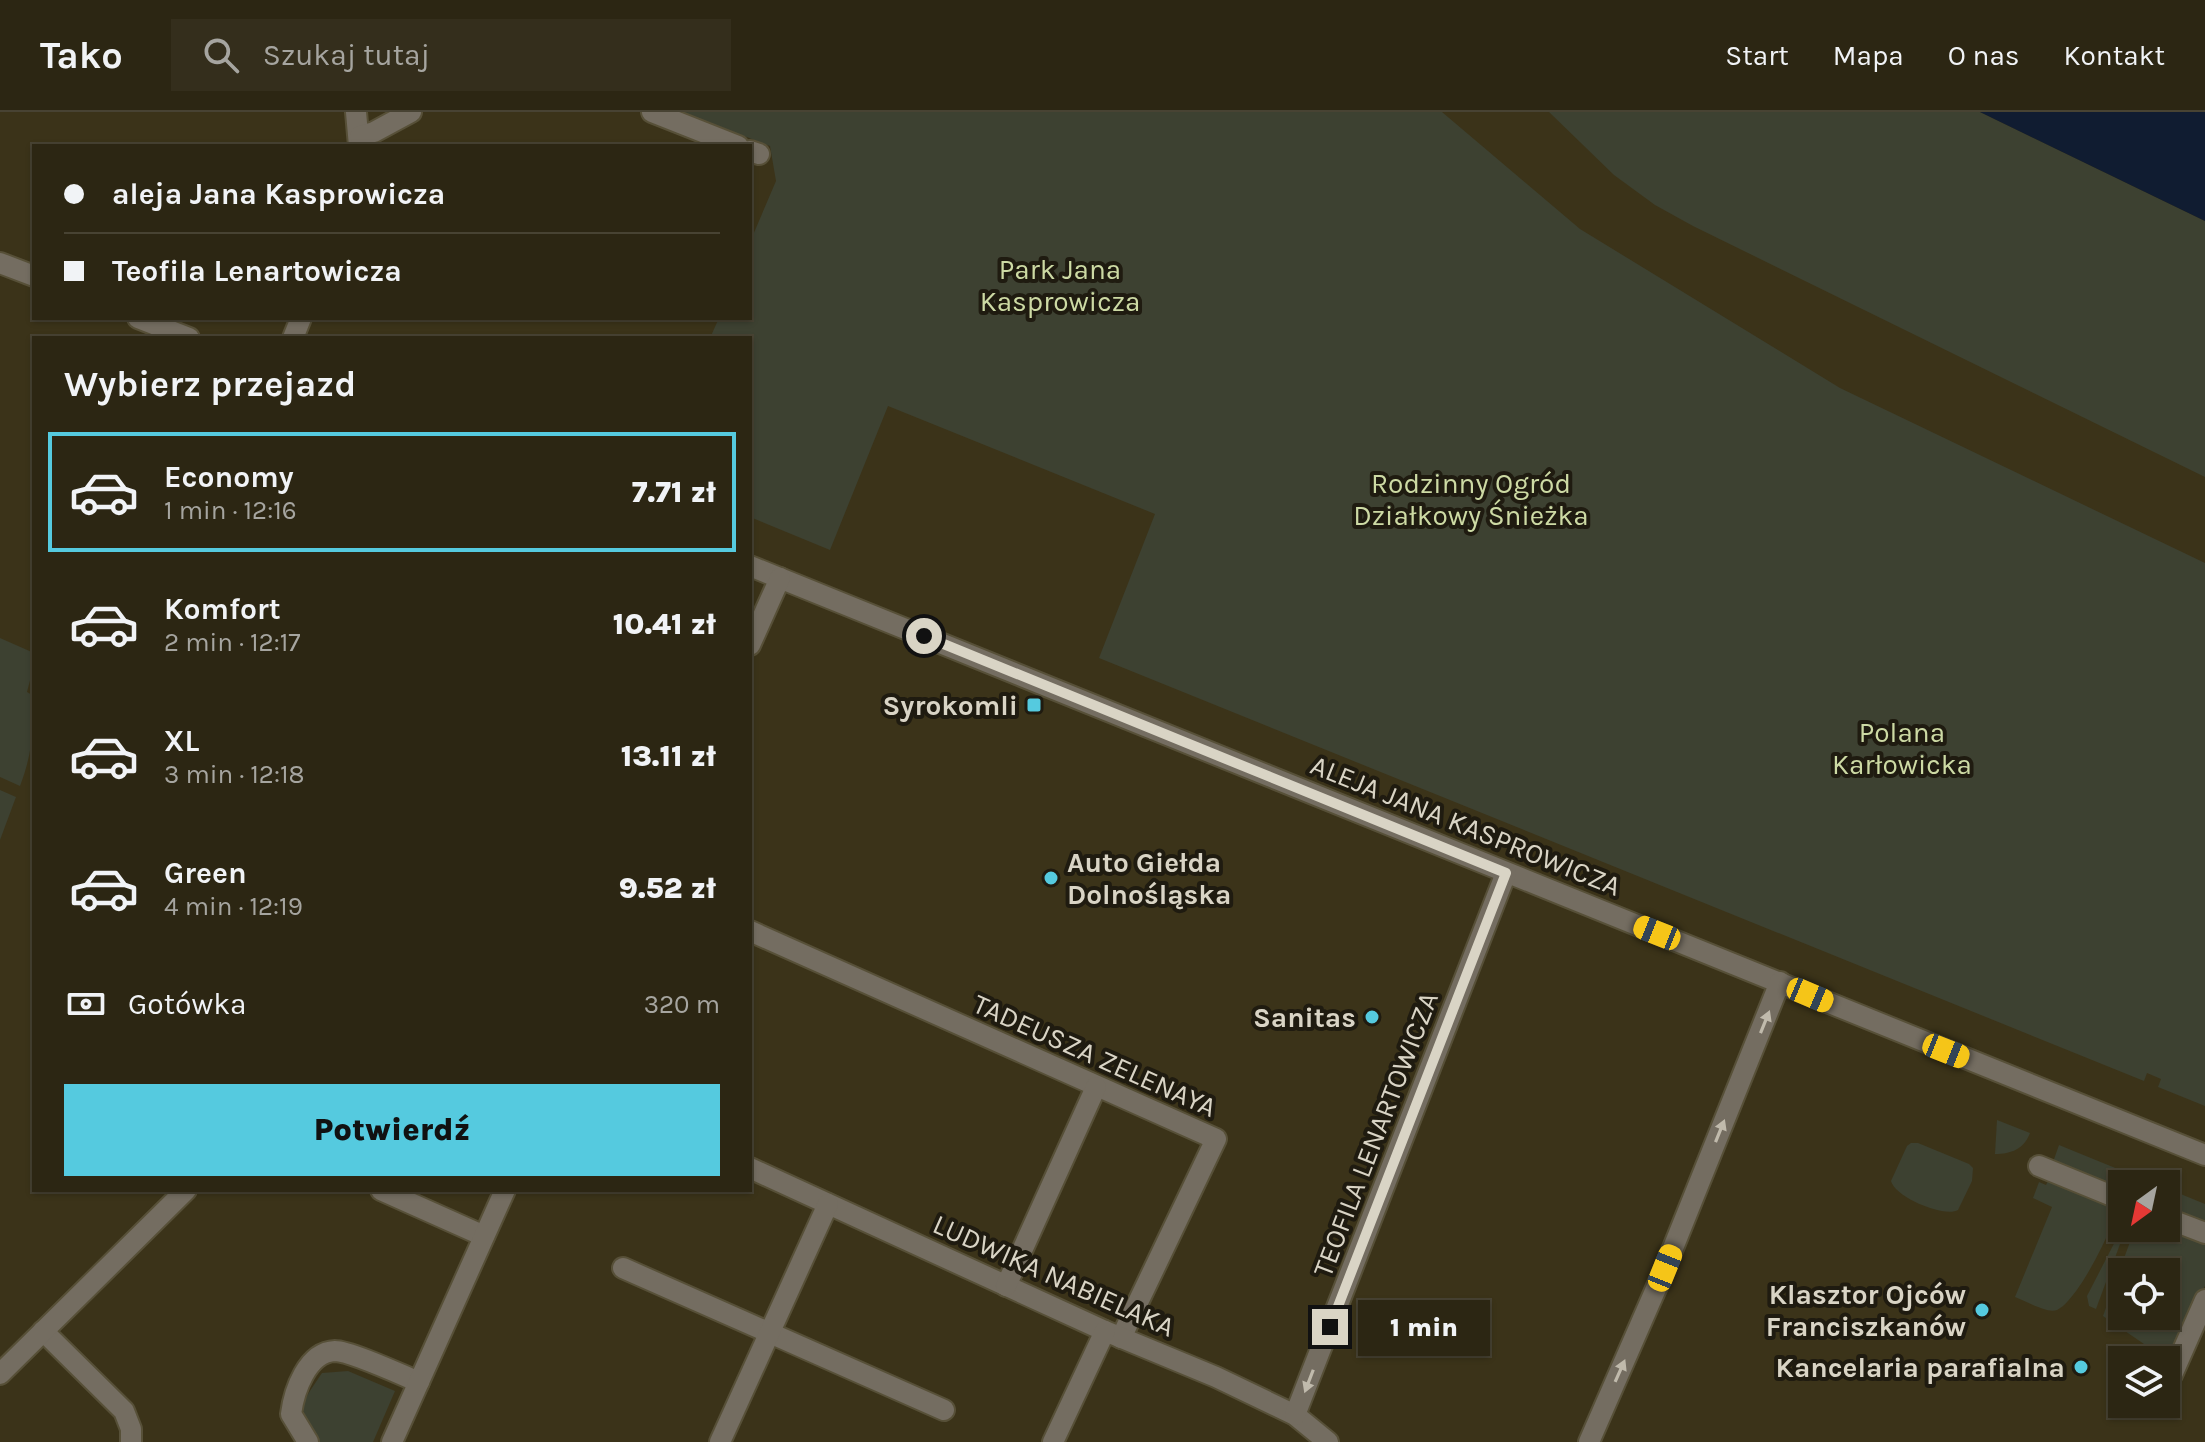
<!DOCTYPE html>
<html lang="pl">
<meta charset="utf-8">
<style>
:root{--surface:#2c2613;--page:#342e1c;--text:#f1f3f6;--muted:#a6a5a0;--line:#484333;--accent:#55cadf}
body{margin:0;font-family:Karla,sans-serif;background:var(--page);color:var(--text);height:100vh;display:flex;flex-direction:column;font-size:30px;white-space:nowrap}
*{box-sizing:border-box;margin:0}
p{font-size:26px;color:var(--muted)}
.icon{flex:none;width:44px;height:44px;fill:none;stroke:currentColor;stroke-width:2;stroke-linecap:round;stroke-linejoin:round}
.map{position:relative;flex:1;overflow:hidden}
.drawer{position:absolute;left:32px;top:224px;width:720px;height:856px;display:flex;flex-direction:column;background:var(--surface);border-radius:0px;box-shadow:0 2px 6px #0004,0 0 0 2px var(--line)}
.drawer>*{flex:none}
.top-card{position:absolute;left:32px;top:32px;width:720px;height:176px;border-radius:0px;box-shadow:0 2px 6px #0004,0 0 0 2px var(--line);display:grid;align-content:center;height:176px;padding:0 32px;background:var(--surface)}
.needle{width:52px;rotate:213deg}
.fabs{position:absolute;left:2108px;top:1058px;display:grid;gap:16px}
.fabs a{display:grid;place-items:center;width:72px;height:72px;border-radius:0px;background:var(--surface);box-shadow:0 2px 6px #0004,0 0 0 2px var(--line);font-size:40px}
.end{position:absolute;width:36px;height:36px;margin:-18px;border:10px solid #d9d4c5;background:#111;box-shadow:0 0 0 4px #111}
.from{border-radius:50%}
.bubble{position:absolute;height:56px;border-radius:0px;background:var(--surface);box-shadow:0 2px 6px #0004,0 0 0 2px var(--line);font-size:26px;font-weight:800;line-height:56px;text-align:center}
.car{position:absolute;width:24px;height:48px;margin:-24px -12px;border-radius:10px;box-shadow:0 0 6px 2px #0007;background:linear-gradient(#f5c518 24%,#345 0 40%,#f5c518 0 76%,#345 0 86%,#f5c518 0)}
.top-card b{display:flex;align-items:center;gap:28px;height:76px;font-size:30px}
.top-card b+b{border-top:2px solid var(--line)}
.top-card i{width:20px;height:20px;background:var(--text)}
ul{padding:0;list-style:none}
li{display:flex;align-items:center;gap:24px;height:120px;margin:0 16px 12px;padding:0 16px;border:4px solid transparent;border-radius:0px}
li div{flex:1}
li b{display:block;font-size:30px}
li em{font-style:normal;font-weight:800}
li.active{border-color:var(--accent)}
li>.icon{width:72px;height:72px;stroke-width:1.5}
h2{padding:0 32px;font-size:36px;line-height:96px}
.pay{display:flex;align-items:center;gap:20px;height:88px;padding:0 32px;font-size:30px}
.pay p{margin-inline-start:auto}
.action{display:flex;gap:16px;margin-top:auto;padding:16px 32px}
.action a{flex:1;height:92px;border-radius:0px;background:var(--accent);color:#111;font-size:32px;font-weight:800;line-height:92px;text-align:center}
header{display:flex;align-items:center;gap:48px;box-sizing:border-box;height:112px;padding:0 40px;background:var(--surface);border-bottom:2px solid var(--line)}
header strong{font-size:38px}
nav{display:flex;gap:44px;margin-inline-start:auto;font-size:28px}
.search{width:560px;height:72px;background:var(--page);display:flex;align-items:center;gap:20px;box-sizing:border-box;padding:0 28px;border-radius:0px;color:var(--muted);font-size:30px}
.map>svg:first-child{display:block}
</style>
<header>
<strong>Tako</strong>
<div class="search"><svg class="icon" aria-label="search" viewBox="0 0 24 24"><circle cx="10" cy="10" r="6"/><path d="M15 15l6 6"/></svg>Szukaj tutaj</div>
<nav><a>Start</a><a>Mapa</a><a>O nas</a><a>Kontakt</a></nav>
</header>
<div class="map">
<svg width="2205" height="1330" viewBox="0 0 2205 1330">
<rect width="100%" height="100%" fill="#3b3319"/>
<g fill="#3d4131" fill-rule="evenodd">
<path d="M 682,0 L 1442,0 L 1580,117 L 1840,276 L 2205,451 L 2205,994 L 2158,975 L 2161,967 L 2147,961 L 2144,969 L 1099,546 L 1155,402 L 888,294 L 830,438 L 750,405 L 750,226 L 710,226 L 719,206 L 750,206 L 750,130 L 776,69 L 770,34 Z"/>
<path d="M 1549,0 L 1980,0 L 2205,109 L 2205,365 L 1693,114 L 1655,93 L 1614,63 Z"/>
<path d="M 0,526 L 34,541 L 34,553 L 27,580 L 34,584 C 34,617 32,643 20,674 L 0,665 Z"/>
<path d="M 0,678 L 16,685 L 0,728 Z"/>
<path d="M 1997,1008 L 2030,1021 C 2024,1037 2011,1042 1995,1042 Z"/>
<path d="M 1911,1031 L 1918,1031 L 1969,1052 L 1973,1056 L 1972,1069 L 1958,1098 C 1944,1106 1895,1085 1891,1069 L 1907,1034 Z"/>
<path d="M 2059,1033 L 2130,1062 L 2126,1072 L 2122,1072 L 2122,1082 L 2052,1053 Z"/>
<path d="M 2050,1065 L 2116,1096 L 2116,1100 C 2111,1121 2077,1189 2057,1198 C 2047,1202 2026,1189 2015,1185 L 2052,1095 L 2033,1086 L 2039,1070 L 2046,1073 Z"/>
<path d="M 2166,1076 L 2205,1092 L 2205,1113 L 2166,1097 Z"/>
<path d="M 2122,1116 L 2126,1116 L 2096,1197 L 2089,1194 L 2087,1184 Z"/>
<path d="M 2135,1116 L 2166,1116 L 2205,1129 L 2205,1174 L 2167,1245 L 2163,1245 L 2103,1204 ZM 2122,1160 L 2166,1160 L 2166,1204 L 2122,1204 Z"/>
<path d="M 348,1259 L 395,1279 L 373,1330 L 319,1330 C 297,1293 298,1297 322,1261 Z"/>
</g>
<path fill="#101c31" d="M 1980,0 L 2205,0 L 2205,109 Z"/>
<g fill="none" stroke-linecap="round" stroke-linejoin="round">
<g stroke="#575038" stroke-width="24">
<g id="minor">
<path d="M 356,0 L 359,34"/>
<path d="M 652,0 L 738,34"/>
<path d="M 360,24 L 374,20 L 411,0"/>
<path d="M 750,39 L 759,42"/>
<path d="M 0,151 L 34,164"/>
<path d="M 138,206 L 189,226"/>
<path d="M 293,226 L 301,206"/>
<path d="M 750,454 L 2205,1043"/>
<path d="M 750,533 L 780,466"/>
<path d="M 750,819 L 1216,1027 L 1121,1226"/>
<path d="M 2039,1054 L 2122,1088"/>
<path d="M 750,1056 L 1105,1219 L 1216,1265 L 1295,1303 L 1328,1330"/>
<path d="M 381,1078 L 484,1124"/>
<path d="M 2166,1106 L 2205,1121"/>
<path d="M 623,1156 L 944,1298"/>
<path d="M 1006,1174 L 1096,975"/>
<path d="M 43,1219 L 124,1299 L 131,1317 L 131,1330"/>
<path d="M 0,1262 L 186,1078"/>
<path d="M 2172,1263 L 2205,1188"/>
<path d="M 1295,1303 L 1506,761"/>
<path d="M 308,1330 L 291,1302 C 294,1279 307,1240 335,1239 C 350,1239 402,1263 419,1270"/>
<path d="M 392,1330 L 505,1078"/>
<path d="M 720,1330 L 828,1092"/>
<path d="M 1053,1330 L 1105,1219"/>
<path d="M 1589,1330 L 1665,1156 L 1780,870"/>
</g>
</g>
<use href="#minor" stroke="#746d61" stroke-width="20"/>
</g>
<defs><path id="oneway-solid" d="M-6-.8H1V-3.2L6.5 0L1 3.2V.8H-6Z" transform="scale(2)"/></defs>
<g fill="#c0baac">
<use href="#oneway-solid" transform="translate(1765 910) rotate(-68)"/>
<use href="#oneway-solid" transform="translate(1720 1019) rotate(-68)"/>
<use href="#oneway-solid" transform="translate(1620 1259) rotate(-66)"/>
<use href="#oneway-solid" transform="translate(1309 1269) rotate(111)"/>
</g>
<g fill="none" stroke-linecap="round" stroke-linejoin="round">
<path stroke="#d9d4c5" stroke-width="10" d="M 924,524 L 1506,761 L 1330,1215"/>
</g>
<g fill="#55cadf" stroke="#1f1b10" stroke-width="3">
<rect x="1026" y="585" width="16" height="16" rx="4"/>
<circle cx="1051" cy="766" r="8"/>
<circle cx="1372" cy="905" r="8"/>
<circle cx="1982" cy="1198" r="8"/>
<circle cx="2081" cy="1255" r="8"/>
</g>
<g text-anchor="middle" stroke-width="8" stroke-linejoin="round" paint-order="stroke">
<g font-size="28" fill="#cddaa4" stroke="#1f1b10">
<text x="1060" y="167">Park Jana<tspan x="1060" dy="32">Kasprowicza</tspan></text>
<text x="1471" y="381">Rodzinny Ogród<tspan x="1471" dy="32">Działkowy Śnieżka</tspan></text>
<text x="1902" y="630">Polana<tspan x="1902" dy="32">Karłowicka</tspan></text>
</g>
<g font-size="28" font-weight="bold" fill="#d9d4c5" stroke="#1f1b10" text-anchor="end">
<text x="1018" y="603">Syrokomli</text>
<text x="1067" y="760" text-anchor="start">Auto Giełda<tspan x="1067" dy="32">Dolnośląska</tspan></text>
<text x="1356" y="915">Sanitas</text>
<text x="1966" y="1192">Klasztor Ojców<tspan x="1966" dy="32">Franciszkanów</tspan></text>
<text x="2065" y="1265">Kancelaria parafialna</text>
</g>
<g font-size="28" fill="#d9d4c5" stroke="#1f1b10">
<text transform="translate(1466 713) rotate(22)" y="10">ALEJA JANA KASPROWICZA</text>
<text transform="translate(1095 943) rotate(24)" y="10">TADEUSZA ZELENAYA</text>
<text transform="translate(1375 1022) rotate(-69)" y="10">TEOFILA LENARTOWICZA</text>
<text transform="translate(1054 1163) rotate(24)" y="10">LUDWIKA NABIELAKA</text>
</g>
</g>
</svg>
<div class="fabs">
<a><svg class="needle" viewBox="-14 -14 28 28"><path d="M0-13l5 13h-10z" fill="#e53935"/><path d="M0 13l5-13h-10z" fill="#a6a5a0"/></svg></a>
<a><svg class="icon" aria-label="locate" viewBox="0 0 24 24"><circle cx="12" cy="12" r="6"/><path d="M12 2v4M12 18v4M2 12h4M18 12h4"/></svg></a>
<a><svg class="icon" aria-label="layers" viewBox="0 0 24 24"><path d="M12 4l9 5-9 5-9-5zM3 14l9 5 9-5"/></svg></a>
</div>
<i class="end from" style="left:924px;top:524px"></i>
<i class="end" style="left:1330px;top:1215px"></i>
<div class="bubble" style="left:1358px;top:1188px;width:132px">1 min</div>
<i class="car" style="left:1657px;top:821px;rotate:292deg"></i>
<i class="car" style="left:1810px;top:883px;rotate:113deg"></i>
<i class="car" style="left:1946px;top:939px;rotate:112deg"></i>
<i class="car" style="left:1665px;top:1156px;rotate:22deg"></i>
<div class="top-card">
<b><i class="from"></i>aleja Jana Kasprowicza</b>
<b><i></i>Teofila Lenartowicza</b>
</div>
<section class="drawer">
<h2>Wybierz przejazd</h2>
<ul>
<li class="active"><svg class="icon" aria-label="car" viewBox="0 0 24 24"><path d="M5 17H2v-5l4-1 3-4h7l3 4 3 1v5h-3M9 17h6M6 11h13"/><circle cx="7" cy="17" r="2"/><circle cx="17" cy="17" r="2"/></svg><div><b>Economy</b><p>1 min · 12:16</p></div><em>7.71 zł</em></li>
<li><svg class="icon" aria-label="car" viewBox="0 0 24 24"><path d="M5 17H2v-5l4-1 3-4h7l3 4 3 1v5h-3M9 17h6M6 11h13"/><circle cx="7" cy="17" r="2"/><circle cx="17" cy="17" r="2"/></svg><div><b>Komfort</b><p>2 min · 12:17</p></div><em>10.41 zł</em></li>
<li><svg class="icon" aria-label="car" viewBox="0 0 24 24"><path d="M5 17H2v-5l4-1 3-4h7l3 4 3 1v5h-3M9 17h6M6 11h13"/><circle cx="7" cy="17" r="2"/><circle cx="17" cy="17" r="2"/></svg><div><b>XL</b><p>3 min · 12:18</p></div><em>13.11 zł</em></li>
<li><svg class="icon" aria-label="car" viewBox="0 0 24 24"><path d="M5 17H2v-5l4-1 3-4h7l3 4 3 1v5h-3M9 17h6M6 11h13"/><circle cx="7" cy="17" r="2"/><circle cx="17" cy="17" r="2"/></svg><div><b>Green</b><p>4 min · 12:19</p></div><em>9.52 zł</em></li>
</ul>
<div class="pay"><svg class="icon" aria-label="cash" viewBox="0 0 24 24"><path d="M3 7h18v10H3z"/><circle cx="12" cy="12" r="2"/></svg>Gotówka<p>320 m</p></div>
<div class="action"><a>Potwierdź</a></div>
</section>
</div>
